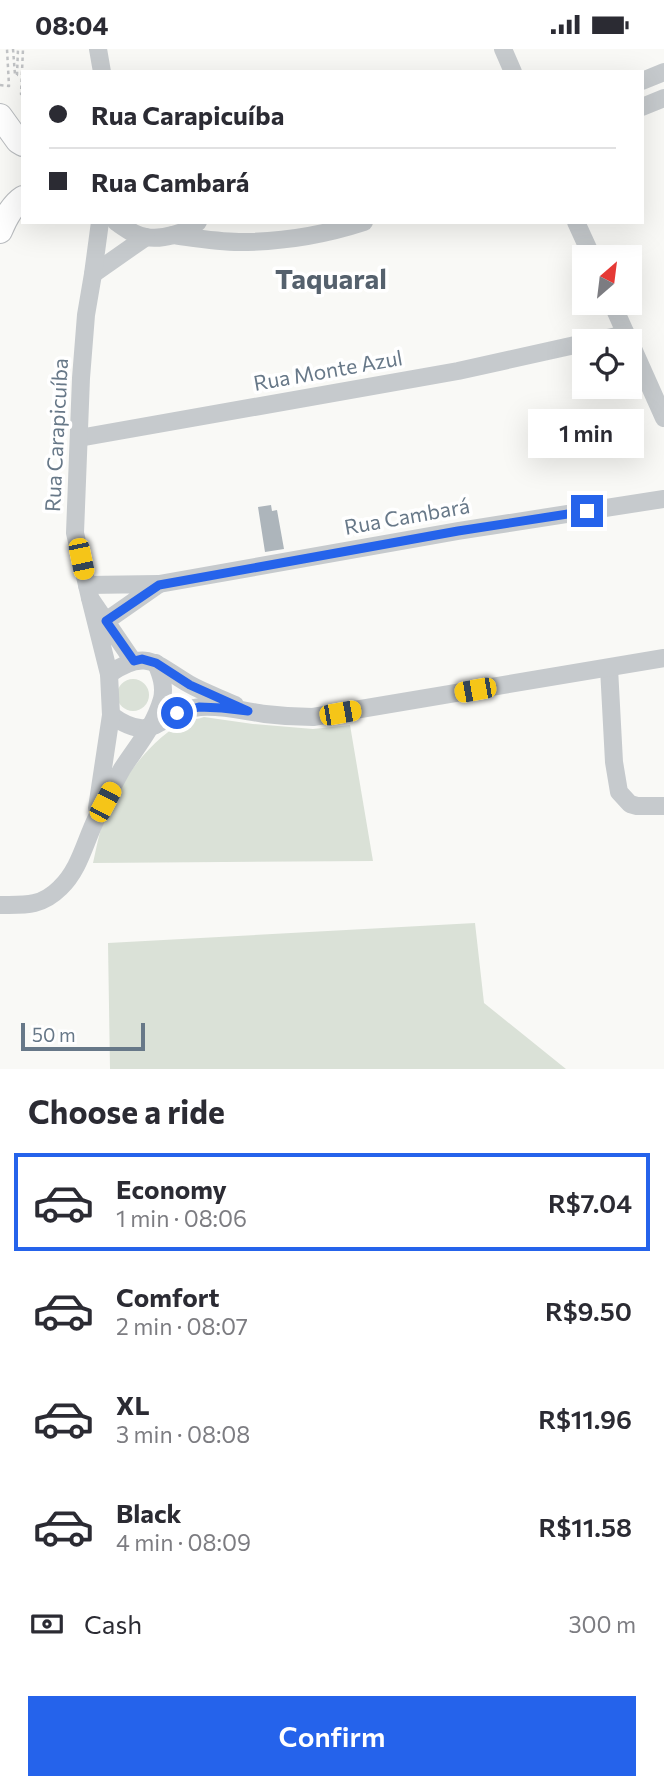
<!DOCTYPE html>
<meta charset="utf-8">
<style>
:root{--surface:#fff;--page:#f7f7f7;--text:#2b2b33;--muted:#7c7c81;--line:#e1e1e2;--accent:#2563eb}
body{margin:0;font-family:Commissioner,sans-serif;background:var(--page);color:var(--text);height:100vh;display:flex;flex-direction:column;font-size:26px;white-space:nowrap}
*{box-sizing:border-box;margin:0}
p{font-size:23px;color:var(--muted)}
.icon{flex:none;width:38px;height:38px;fill:none;stroke:currentColor;stroke-width:2;stroke-linecap:round;stroke-linejoin:round}
.map{position:relative;height:1020px;overflow:hidden}
.side{display:flex;flex-direction:column;background:var(--surface);flex:1}
.side>*{flex:none}
.guide{position:absolute;left:21px;top:21px;width:623px;height:154px;border-radius:0px;box-shadow:0 7px 28px #0002;display:grid;align-content:center;height:154px;padding:0 28px;background:var(--surface)}
.needle{width:46px;rotate:28deg}
.tools{position:absolute;left:572px;top:196px;display:grid;gap:14px}
.tools a{display:grid;place-items:center;width:70px;height:70px;border-radius:0px;background:var(--surface);box-shadow:0 7px 28px #0002;font-size:35px}
.scale{position:absolute;left:21px;bottom:18px;width:124px;box-sizing:border-box;padding-left:7px;border:4px solid #677888;border-top:0;font-size:19px;line-height:24px;white-space:nowrap;color:#677888;-webkit-text-stroke:5px #fff;paint-order:stroke}
.end{position:absolute;width:32px;height:32px;margin:-16px;border:9px solid #2563eb;background:#fff;box-shadow:0 0 0 4px #fff}
.from{border-radius:50%}
.bubble{position:absolute;height:49px;border-radius:0px;background:var(--surface);box-shadow:0 7px 28px #0002;font-size:23px;font-weight:600;line-height:49px;text-align:center}
.car{position:absolute;width:21px;height:42px;margin:-21px -10px;border-radius:9px;box-shadow:0 0 5px 2px #0007;background:linear-gradient(#f5c518 24%,#345 0 40%,#f5c518 0 76%,#345 0 86%,#f5c518 0)}
.guide b{display:flex;align-items:center;gap:24px;height:66px;font-size:26px}
.guide b+b{border-top:2px solid var(--line)}
.guide i{width:18px;height:18px;background:var(--text)}
ul{padding:0;list-style:none}
li{display:flex;align-items:center;gap:21px;height:98px;margin:0 14px 10px;padding:0 14px;border:4px solid transparent;border-radius:0px}
li div{flex:1}
li b{display:block;font-size:26px}
li em{font-style:normal;font-weight:600}
li.current{border-color:var(--accent)}
li>.icon{width:63px;height:63px;stroke-width:1.5}
h2{padding:0 28px;font-size:32px;line-height:84px}
.pay{display:flex;align-items:center;gap:18px;height:77px;padding:0 28px;font-size:26px}
.pay p{margin-inline-start:auto}
.button{display:flex;gap:14px;margin-top:auto;padding:14px 28px}
.button a{flex:1;height:80px;border-radius:0px;background:var(--accent);color:#fff;font-size:28px;font-weight:600;line-height:80px;text-align:center}
.status{display:flex;justify-content:space-between;align-items:center;height:49px;padding:0 35px;background:var(--surface);direction:ltr}
.status svg{height:19px;fill:currentColor}
.map>svg:first-child{display:block}
</style>
<div class="status"><b>08:04</b><svg viewBox="0 0 49 12"><path d="M0 12V9h3v3zM5 12V6h3v6zM10 12V3h3v9zM15 12V0h3v12zM26 1h20v11H26zM47 4h2v5h-2z"/></svg></div>
<div class="map">
<svg width="664" height="1020" viewBox="0 0 664 1020">
<rect width="100%" height="100%" fill="#f9f9f6"/>
<g fill="#dae1d7">
<circle cx="133" cy="646" r="16"/>
<path d="M 204,668 L 253,675 L 313,680 L 350,676 L 373,812 L 93,814 C 97,797 100,777 108,761 C 121,731 156,683 188,672 C 193,670 199,670 204,668 Z"/>
<path d="M 475,874 L 484,954 L 566,1020 L 110,1020 L 108,894 Z"/>
</g>
<path fill="#adb5bb" d="M 271,456 L 272,462 L 277,461 L 284,500 L 265,503 L 258,458 Z"/>
<g fill="none" stroke-linecap="round" stroke-linejoin="round">
<g stroke="#b9bcbf" stroke-width="26">
<g id="highway">
<path d="M 0,67 L 18,92 L 23,95"/>
<path d="M 0,182 C 5,170 12,156 23,149"/>
</g>
</g>
<g stroke="#c0c2c4" stroke-width="2.5" stroke-dasharray="3.5 3.5" stroke-linecap="butt">
<path d="M 13,0 L 15,26 L 17,26 L 18,0"/>
<path d="M 0,36 L 9,37 L 7,0"/>
<path d="M 23,45 L 21,45 L 23,0"/>
</g>
<g stroke="#c6cacd" stroke-width="18">
<path d="M 98,0 L 102,23"/>
<path d="M 503,0 L 513,23"/>
<path d="M 642,32 L 664,23"/>
<path d="M 642,58 L 664,49"/>
<path d="M 116,173 C 125,179 135,187 146,188 C 162,191 187,184 198,173"/>
<path d="M 576,173 L 592,208"/>
<path d="M 173,186 C 195,189 218,193 239,193 C 281,193 324,186 364,173"/>
<path d="M 93,225 L 146,188"/>
<path d="M 612,254 L 629,292"/>
<path d="M 594,292 L 626,285"/>
<path d="M 630,293 L 664,369"/>
<path d="M 79,389 L 458,322 L 584,294"/>
<path d="M 159,535 L 458,482 L 664,450"/>
<path d="M 87,536 L 159,535 L 106,572"/>
<path d="M 90,549 L 75,484 L 81,329 L 86,266 L 93,225 L 100,173"/>
<path d="M 609,619 L 614,713 L 619,743 L 630,755 L 637,757 L 664,757"/>
<path d="M 109,625 C 147,599 155,615 189,635 C 203,643 220,649 235,656"/>
<path d="M 111,666 C 155,698 159,662 200,658 C 221,656 244,662 265,665 C 281,667 297,668 313,668 L 664,609"/>
<path d="M 97,759 L 111,666 L 109,625 L 90,549 L 133,612"/>
<path d="M 0,856 C 24,856 41,858 60,839 C 80,820 85,792 97,768 C 105,752 113,736 122,720 C 137,697 154,678 162,650 C 165,637 161,626 156,614"/>
</g>
<use href="#highway" stroke="#fff" stroke-width="24"/>
</g>
<g fill="none" stroke-linecap="round" stroke-linejoin="round">
<path stroke="#2563eb" stroke-width="9" d="M 177,664 L 199,658 L 222,659 L 248,662 L 190,636 L 156,614 L 142,610 L 134,612 L 106,572 L 159,536 L 458,482 L 587,462"/>
</g>
<g text-anchor="middle" stroke-width="7" stroke-linejoin="round" paint-order="stroke">
<g font-size="21" fill="#677888" stroke="#fff">
<text transform="translate(328 322) rotate(-10)" y="7">Rua Monte Azul</text>
<text transform="translate(57 386) rotate(-87)" y="7">Rua Carapicuíba</text>
<text transform="translate(407 468) rotate(-10)" y="7">Rua Cambará</text>
</g>
<g font-size="28" font-weight="bold" fill="#55616d" stroke="#fff">
<text x="331" y="240">Taquaral</text>
</g>
</g>
</svg>
<div class="tools">
<a><svg class="needle" viewBox="-14 -14 28 28"><path d="M0-13l5 13h-10z" fill="#e53935"/><path d="M0 13l5-13h-10z" fill="#7c7c81"/></svg></a>
<a><svg class="icon" aria-label="locate" viewBox="0 0 24 24"><circle cx="12" cy="12" r="6"/><path d="M12 2v4M12 18v4M2 12h4M18 12h4"/></svg></a>
</div>
<div class="scale">50 m</div>
<i class="end from" style="left:177px;top:664px"></i>
<i class="end" style="left:587px;top:462px"></i>
<div class="bubble" style="left:528px;top:360px;width:116px">1 min</div>
<i class="car" style="left:81px;top:510px;rotate:168deg"></i>
<i class="car" style="left:475px;top:641px;rotate:260deg"></i>
<i class="car" style="left:340px;top:664px;rotate:80deg"></i>
<i class="car" style="left:105px;top:753px;rotate:28deg"></i>
<div class="guide">
<b><i class="from"></i>Rua Carapicuíba</b>
<b><i></i>Rua Cambará</b>
</div>
</div>
<section class="side">
<h2>Choose a ride</h2>
<ul>
<li class="current"><svg class="icon" aria-label="car" viewBox="0 0 24 24"><path d="M5 17H2v-5l4-1 3-4h7l3 4 3 1v5h-3M9 17h6M6 11h13"/><circle cx="7" cy="17" r="2"/><circle cx="17" cy="17" r="2"/></svg><div><b>Economy</b><p>1 min · 08:06</p></div><em>R$7.04</em></li>
<li><svg class="icon" aria-label="car" viewBox="0 0 24 24"><path d="M5 17H2v-5l4-1 3-4h7l3 4 3 1v5h-3M9 17h6M6 11h13"/><circle cx="7" cy="17" r="2"/><circle cx="17" cy="17" r="2"/></svg><div><b>Comfort</b><p>2 min · 08:07</p></div><em>R$9.50</em></li>
<li><svg class="icon" aria-label="car" viewBox="0 0 24 24"><path d="M5 17H2v-5l4-1 3-4h7l3 4 3 1v5h-3M9 17h6M6 11h13"/><circle cx="7" cy="17" r="2"/><circle cx="17" cy="17" r="2"/></svg><div><b>XL</b><p>3 min · 08:08</p></div><em>R$11.96</em></li>
<li><svg class="icon" aria-label="car" viewBox="0 0 24 24"><path d="M5 17H2v-5l4-1 3-4h7l3 4 3 1v5h-3M9 17h6M6 11h13"/><circle cx="7" cy="17" r="2"/><circle cx="17" cy="17" r="2"/></svg><div><b>Black</b><p>4 min · 08:09</p></div><em>R$11.58</em></li>
</ul>
<div class="pay"><svg class="icon" aria-label="cash" viewBox="0 0 24 24"><path d="M3 7h18v10H3z"/><circle cx="12" cy="12" r="2"/></svg>Cash<p>300 m</p></div>
<div class="button"><a>Confirm</a></div>
</section>
